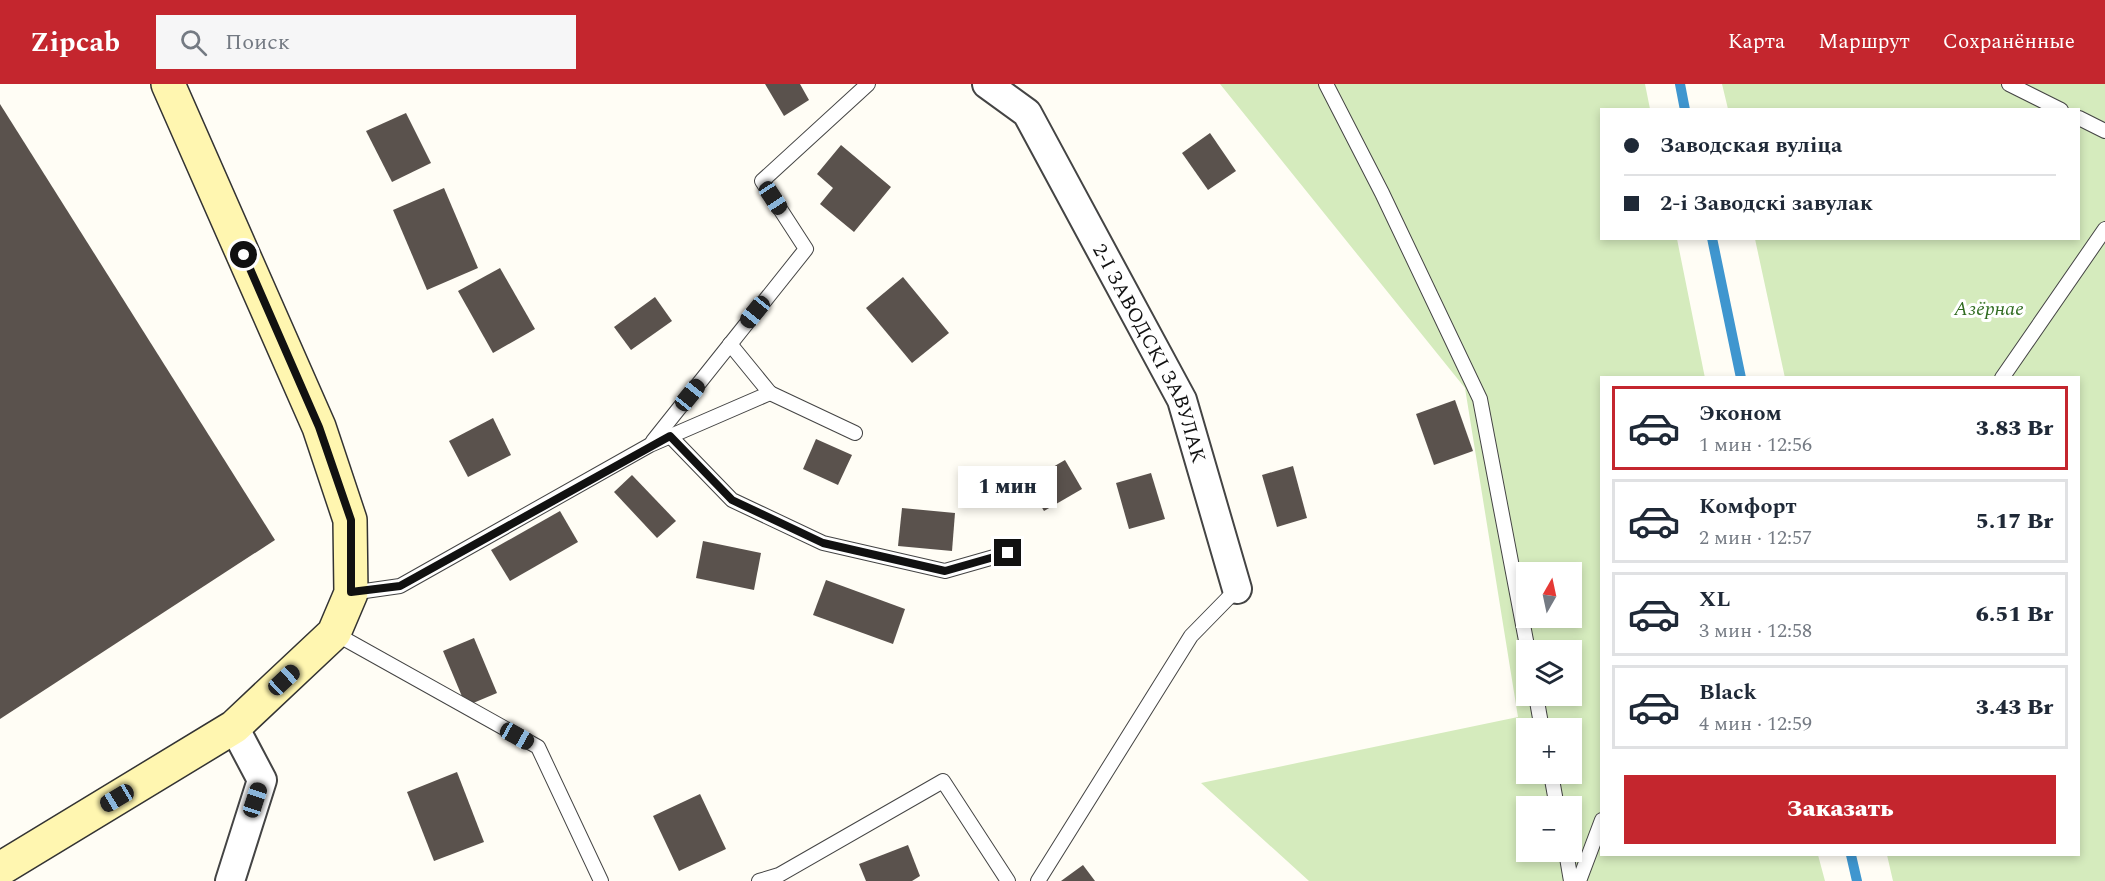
<!DOCTYPE html>
<html lang="ru">
<meta charset="utf-8">
<style>
:root{--surface:#fff;--page:#f6f6f7;--text:#1f2937;--muted:#747a83;--line:#e0e1e3;--accent:#c4262e}
body{margin:0;font-family:Spectral,serif;background:var(--page);color:var(--text);height:100vh;display:flex;flex-direction:column;font-size:22px;white-space:nowrap}
*{box-sizing:border-box;margin:0}
p{font-size:20px;color:var(--muted)}
.icon{flex:none;width:33px;height:33px;fill:none;stroke:currentColor;stroke-width:2;stroke-linecap:round;stroke-linejoin:round}
.map{position:relative;flex:1;overflow:hidden}
.sheet{position:absolute;left:1600px;top:292px;width:480px;height:480px;display:flex;flex-direction:column;background:var(--surface);border-radius:0px;box-shadow:0 3px 9px #0003}
.sheet>*{flex:none}
.hud{position:absolute;left:1600px;top:24px;width:480px;height:132px;border-radius:0px;box-shadow:0 3px 9px #0003;display:grid;align-content:center;height:132px;padding:0 24px;background:var(--surface)}
.needle{width:39px;rotate:9deg}
.tools{position:absolute;left:1516px;top:478px;display:grid;gap:12px}
.tools a{display:grid;place-items:center;width:66px;height:66px;border-radius:0px;background:var(--surface);box-shadow:0 3px 9px #0003;font-size:30px}
.end{position:absolute;width:27px;height:27px;margin:-14px;border:8px solid #111;background:#fff;box-shadow:0 0 0 3px #fff}
.from{border-radius:50%}
.bubble{position:absolute;height:42px;border-radius:0px;background:var(--surface);box-shadow:0 3px 9px #0003;font-size:20px;font-weight:800;line-height:42px;text-align:center}
.car{position:absolute;width:18px;height:36px;margin:-18px -9px;border-radius:8px;box-shadow:0 0 4px 2px #0007;background:linear-gradient(#222 24%,#8ab4d8 0 40%,#222 0 76%,#8ab4d8 0 86%,#222 0)}
.hud b{display:flex;align-items:center;gap:21px;height:57px;font-size:22px}
.hud b+b{border-top:2px solid var(--line)}
.hud i{width:15px;height:15px;background:var(--text)}
ul{padding:10px 0 0;list-style:none}
li{display:flex;align-items:center;gap:18px;height:84px;margin:0 12px 9px;padding:0 12px;border:3px solid var(--line);border-radius:0px}
li div{flex:1}
li b{display:block;font-size:22px}
li em{font-style:normal;font-weight:800}
li.selected{border-color:var(--accent)}
li>.icon{width:54px;height:54px;stroke-width:1.5}
.action{display:flex;gap:12px;margin-top:auto;padding:12px 24px}
.action a{flex:1;height:69px;border-radius:0px;background:var(--accent);color:#fff;font-size:24px;font-weight:800;line-height:69px;text-align:center}
header{display:flex;align-items:center;gap:36px;box-sizing:border-box;height:84px;padding:0 30px;background:var(--accent);color:#fff}
header strong{font-size:28px}
nav{display:flex;gap:33px;margin-inline-start:auto;font-size:21px}
.search{width:420px;height:54px;background:var(--page);display:flex;align-items:center;gap:15px;box-sizing:border-box;padding:0 21px;border-radius:0px;color:var(--muted);font-size:22px}
.map>svg:first-child{display:block}
</style>
<header>
<strong>Zipcab</strong>
<div class="search"><svg class="icon" aria-label="search" viewBox="0 0 24 24"><circle cx="10" cy="10" r="6"/><path d="M15 15l6 6"/></svg>Поиск</div>
<nav><a>Карта</a><a>Маршрут</a><a>Сохранённые</a></nav>
</header>
<div class="map">
<svg width="2105" height="797" viewBox="0 0 2105 797">
<rect width="100%" height="100%" fill="#fffdf5"/>
<g fill="#d5ebbd" fill-rule="evenodd">
<path d="M 1220,0 L 1645,0 L 1650,25 L 1602,26 L 1602,154 L 1677,155 L 1705,294 L 1602,294 L 1602,771 L 1818,771 L 1825,797 L 1309,797 L 1201,699 L 1518,633 L 1465,304 ZM 1527,489 L 1572,489 L 1572,534 L 1527,534 ZM 1527,567 L 1572,567 L 1572,612 L 1527,612 ZM 1527,645 L 1572,645 L 1572,690 L 1527,690 ZM 1527,723 L 1572,723 L 1572,768 L 1527,768 Z"/>
<path d="M 1722,0 L 2105,0 L 2105,797 L 1893,797 L 1887,771 L 2079,771 L 2079,294 L 1785,294 L 1755,155 L 2079,154 L 2079,26 L 1728,25 Z"/>
</g>
<g fill="none" stroke-linecap="round" stroke-linejoin="round">
<g stroke="#3f96cf" stroke-width="10">
<path d="M 1680,0 L 1685,26"/>
<path d="M 1712,154 L 1741,294"/>
<path d="M 1851,771 L 1857,797"/>
</g>
</g>
<g fill="#5a524d">
<path d="M 765,0 L 800,0 L 809,16 L 784,32 Z"/>
<path d="M 0,20 L 275,456 L 0,635 Z"/>
<path d="M 406,29 L 431,79 L 392,98 L 366,47 Z"/>
<path d="M 1210,49 L 1236,87 L 1208,106 L 1182,69 Z"/>
<path d="M 841,61 L 891,103 L 854,148 L 820,120 L 833,104 L 817,90 Z"/>
<path d="M 444,104 L 478,184 L 427,206 L 393,126 Z"/>
<path d="M 500,184 L 535,245 L 493,269 L 458,207 Z"/>
<path d="M 903,193 L 949,249 L 912,279 L 866,224 Z"/>
<path d="M 655,213 L 672,237 L 631,266 L 614,243 Z"/>
<path d="M 1455,316 L 1473,367 L 1434,381 L 1416,330 Z"/>
<path d="M 493,334 L 511,371 L 468,393 L 449,357 Z"/>
<path d="M 816,355 L 852,371 L 838,401 L 803,385 Z"/>
<path d="M 1065,376 L 1082,405 L 1044,427 L 1027,398 Z"/>
<path d="M 1293,382 L 1307,434 L 1277,443 L 1262,391 Z"/>
<path d="M 1151,389 L 1165,435 L 1129,445 L 1116,399 Z"/>
<path d="M 632,391 L 676,437 L 657,454 L 614,408 Z"/>
<path d="M 902,424 L 955,429 L 952,467 L 898,462 Z"/>
<path d="M 560,427 L 578,458 L 510,497 L 491,466 Z"/>
<path d="M 703,457 L 761,469 L 754,506 L 696,494 Z"/>
<path d="M 826,496 L 905,525 L 893,560 L 813,531 Z"/>
<path d="M 474,554 L 497,609 L 466,622 L 443,567 Z"/>
<path d="M 457,688 L 484,758 L 434,777 L 407,708 Z"/>
<path d="M 700,710 L 726,765 L 679,787 L 653,732 Z"/>
<path d="M 908,761 L 920,792 L 912,797 L 866,797 L 859,780 Z"/>
<path d="M 1083,781 L 1095,797 L 1061,797 Z"/>
</g>
<g fill="none" stroke-linecap="round" stroke-linejoin="round">
<g stroke="#444" stroke-width="16">
<g id="lane">
<path d="M 1326,0 L 1382,109 L 1480,315 L 1528,567"/>
<path d="M 2009,0 L 2061,26"/>
<path d="M 2079,34 L 2105,47"/>
<path d="M 2002,294 L 2105,145"/>
<path d="M 770,309 L 855,349"/>
<path d="M 670,352 L 732,416 L 823,459 L 945,487 L 1008,469"/>
<path d="M 653,357 L 806,165 L 762,97 L 868,0"/>
<path d="M 351,509 L 400,502 L 650,361 L 770,309 L 730,260"/>
<path d="M 334,549 L 538,663 L 601,797"/>
<path d="M 1536,612 L 1542,645"/>
<path d="M 1551,690 L 1557,723"/>
<path d="M 1566,768 L 1571,797"/>
<path d="M 759,797 L 779,791 L 943,697 L 1008,797"/>
<path d="M 1038,797 L 1191,552 L 1237,505"/>
<path d="M 1579,797 L 1602,736"/>
</g>
</g>
<g stroke="#444" stroke-width="32">
<g id="street">
<path id="s1" d="M 987,0 L 1027,29 L 1182,316 L 1237,505"/>
<path d="M 230,797 L 262,696 L 234,643"/>
</g>
</g>
<g stroke="#333" stroke-width="36">
<path id="secondary" d="M 0,785 L 234,643 L 334,549 L 351,509 L 350,436 L 319,343 L 168,0"/>
</g>
<use href="#lane" stroke="#fff" stroke-width="14"/>
<use href="#street" stroke="#fff" stroke-width="28"/>
<use href="#secondary" stroke="#fff6b0" stroke-width="33"/>
</g>
<g fill="none" stroke-linecap="round" stroke-linejoin="round">
<path stroke="#111" stroke-width="8" d="M 244,171 L 319,343 L 351,436 L 351,508 L 400,502 L 670,352 L 732,416 L 823,459 L 945,487 L 1008,469"/>
</g>
<g text-anchor="middle" stroke-width="6" stroke-linejoin="round" paint-order="stroke">
<g font-size="20" font-style="italic" fill="#2f6b1f" stroke="#fff">
<text x="1989" y="231">Азёрнае</text>
</g>
<g font-size="20" fill="#111" stroke="#fff">
<text dy="7" stroke="none"><textPath href="#s1" startOffset="320">2-І ЗАВОДСКІ ЗАВУЛАК</textPath></text>
</g>
</g>
</svg>
<div class="tools">
<a><svg class="needle" viewBox="-14 -14 28 28"><path d="M0-13l5 13h-10z" fill="#e53935"/><path d="M0 13l5-13h-10z" fill="#747a83"/></svg></a>
<a><svg class="icon" aria-label="layers" viewBox="0 0 24 24"><path d="M12 4l9 5-9 5-9-5zM3 14l9 5 9-5"/></svg></a>
<a>+</a>
<a>−</a>
</div>
<i class="end from" style="left:244px;top:171px"></i>
<i class="end" style="left:1008px;top:469px"></i>
<div class="bubble" style="left:958px;top:382px;width:99px">1 мин</div>
<i class="car" style="left:773px;top:114px;rotate:147deg"></i>
<i class="car" style="left:755px;top:228px;rotate:219deg"></i>
<i class="car" style="left:690px;top:311px;rotate:39deg"></i>
<i class="car" style="left:284px;top:596px;rotate:47deg"></i>
<i class="car" style="left:517px;top:652px;rotate:119deg"></i>
<i class="car" style="left:117px;top:714px;rotate:239deg"></i>
<i class="car" style="left:255px;top:716px;rotate:18deg"></i>
<div class="hud">
<b><i class="from"></i>Заводская вуліца</b>
<b><i></i>2-і Заводскі завулак</b>
</div>
<section class="sheet">
<ul>
<li class="selected"><svg class="icon" aria-label="car" viewBox="0 0 24 24"><path d="M5 17H2v-5l4-1 3-4h7l3 4 3 1v5h-3M9 17h6M6 11h13"/><circle cx="7" cy="17" r="2"/><circle cx="17" cy="17" r="2"/></svg><div><b>Эконом</b><p>1 мин · 12:56</p></div><em>3.83 Br</em></li>
<li><svg class="icon" aria-label="car" viewBox="0 0 24 24"><path d="M5 17H2v-5l4-1 3-4h7l3 4 3 1v5h-3M9 17h6M6 11h13"/><circle cx="7" cy="17" r="2"/><circle cx="17" cy="17" r="2"/></svg><div><b>Комфорт</b><p>2 мин · 12:57</p></div><em>5.17 Br</em></li>
<li><svg class="icon" aria-label="car" viewBox="0 0 24 24"><path d="M5 17H2v-5l4-1 3-4h7l3 4 3 1v5h-3M9 17h6M6 11h13"/><circle cx="7" cy="17" r="2"/><circle cx="17" cy="17" r="2"/></svg><div><b>XL</b><p>3 мин · 12:58</p></div><em>6.51 Br</em></li>
<li><svg class="icon" aria-label="car" viewBox="0 0 24 24"><path d="M5 17H2v-5l4-1 3-4h7l3 4 3 1v5h-3M9 17h6M6 11h13"/><circle cx="7" cy="17" r="2"/><circle cx="17" cy="17" r="2"/></svg><div><b>Black</b><p>4 мин · 12:59</p></div><em>3.43 Br</em></li>
</ul>
<div class="action"><a>Заказать</a></div>
</section>
</div>
